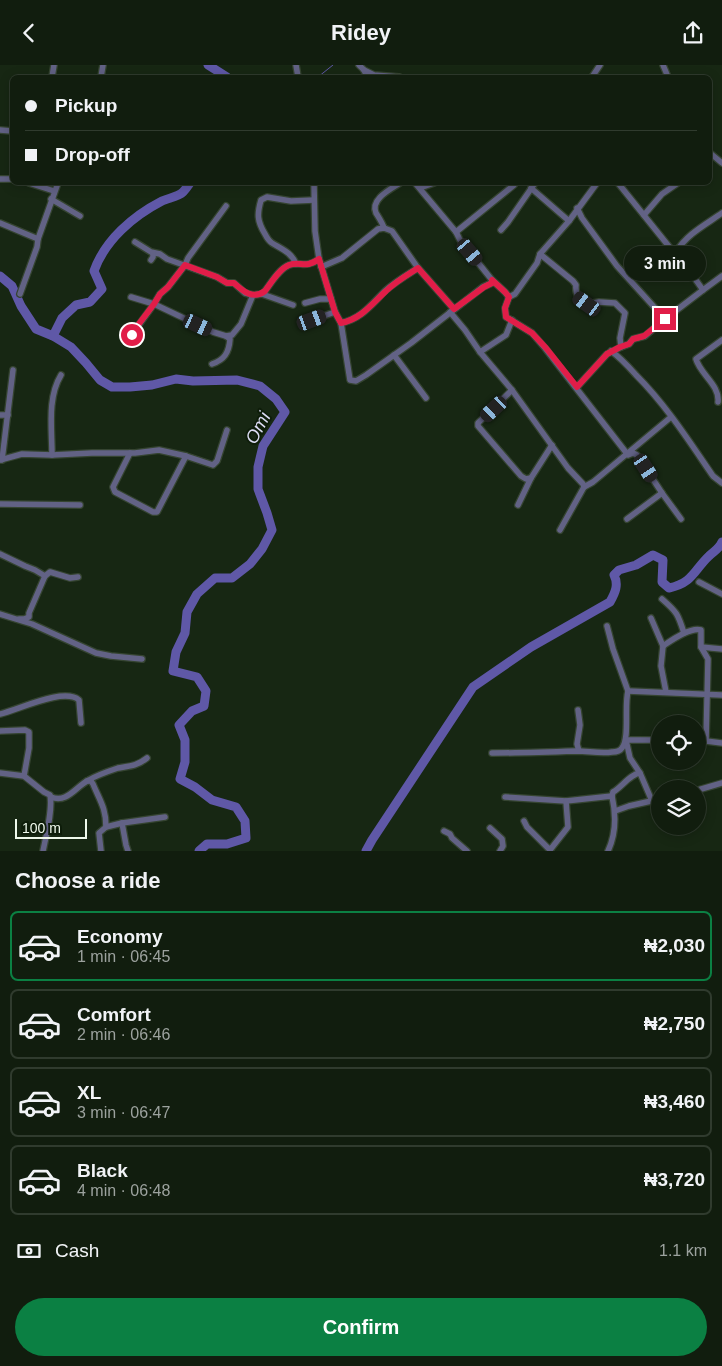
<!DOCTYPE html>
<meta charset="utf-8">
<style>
:root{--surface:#111d0e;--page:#1a2617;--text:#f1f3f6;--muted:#9ca29e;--line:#303b2e;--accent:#0b8043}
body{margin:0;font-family:Helvetica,sans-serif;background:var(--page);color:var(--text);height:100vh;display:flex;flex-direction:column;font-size:19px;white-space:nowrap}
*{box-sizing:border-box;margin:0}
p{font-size:16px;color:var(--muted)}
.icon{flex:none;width:28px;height:28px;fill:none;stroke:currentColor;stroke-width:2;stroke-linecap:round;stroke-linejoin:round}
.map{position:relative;height:786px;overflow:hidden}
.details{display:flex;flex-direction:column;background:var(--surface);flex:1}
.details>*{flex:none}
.hud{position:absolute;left:10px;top:10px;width:702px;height:110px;border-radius:8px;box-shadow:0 2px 12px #0003,0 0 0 1px var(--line);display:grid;align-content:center;height:110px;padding:0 15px;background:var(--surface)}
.tools{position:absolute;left:651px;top:650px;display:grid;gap:10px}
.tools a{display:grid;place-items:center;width:55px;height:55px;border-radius:50%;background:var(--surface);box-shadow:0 2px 12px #0003,0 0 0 1px var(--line);font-size:25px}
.scale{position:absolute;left:15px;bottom:12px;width:72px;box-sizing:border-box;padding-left:5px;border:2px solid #eef8eb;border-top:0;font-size:14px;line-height:18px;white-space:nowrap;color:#eef8eb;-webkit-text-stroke:4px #0e1d0a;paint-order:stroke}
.end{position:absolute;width:22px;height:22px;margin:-11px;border:6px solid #e11d48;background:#fff;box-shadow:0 0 0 2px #fff}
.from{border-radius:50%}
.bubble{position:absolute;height:35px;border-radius:18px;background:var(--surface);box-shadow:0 2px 12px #0003,0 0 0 1px var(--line);font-size:16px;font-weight:700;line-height:35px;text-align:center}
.car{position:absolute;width:15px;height:30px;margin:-15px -8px;border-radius:6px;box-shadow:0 0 4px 1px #0007;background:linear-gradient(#222 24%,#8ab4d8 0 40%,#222 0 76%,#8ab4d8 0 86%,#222 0)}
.hud b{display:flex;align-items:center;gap:18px;height:48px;font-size:19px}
.hud b+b{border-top:1px solid var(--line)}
.hud i{width:12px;height:12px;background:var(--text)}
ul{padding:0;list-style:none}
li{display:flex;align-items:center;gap:15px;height:70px;margin:0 10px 8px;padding:0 5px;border:2px solid var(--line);border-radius:8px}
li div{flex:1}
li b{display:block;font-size:19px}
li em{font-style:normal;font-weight:700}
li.current{border-color:var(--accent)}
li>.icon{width:45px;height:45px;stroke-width:1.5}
h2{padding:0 15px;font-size:22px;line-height:60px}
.pay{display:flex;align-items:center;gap:12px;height:55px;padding:0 15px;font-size:19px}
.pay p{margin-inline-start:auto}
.action{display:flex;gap:10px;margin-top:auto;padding:10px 15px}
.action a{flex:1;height:58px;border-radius:30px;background:var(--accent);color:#fff;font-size:20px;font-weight:700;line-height:58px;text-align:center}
header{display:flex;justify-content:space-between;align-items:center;height:65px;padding:0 15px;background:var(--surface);font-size:22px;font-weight:700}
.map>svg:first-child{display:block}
</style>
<header><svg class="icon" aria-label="back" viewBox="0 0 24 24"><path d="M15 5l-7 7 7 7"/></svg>Ridey<svg class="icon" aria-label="share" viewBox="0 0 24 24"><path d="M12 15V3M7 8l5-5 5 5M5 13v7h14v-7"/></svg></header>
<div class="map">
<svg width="722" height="786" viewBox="0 0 722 786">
<rect width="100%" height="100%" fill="#172713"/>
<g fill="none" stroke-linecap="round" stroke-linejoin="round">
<path stroke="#5f58a7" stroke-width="1" d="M 318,12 L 333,0"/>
<g stroke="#5f58a7" stroke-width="9">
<path d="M 208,0 L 227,12"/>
<path d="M 0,211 L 12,221 L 21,241 L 36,264 L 53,271 L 71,282 L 86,298 L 100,315 L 112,322 L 130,322 L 152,320 L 176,314 L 193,316 L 237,315 L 260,321 L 276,334 L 285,347 L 263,381 L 258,402 L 258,424 L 267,448 L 272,465 L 262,484 L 250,499 L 232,513 L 215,513 L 197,529 L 187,547 L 185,568 L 176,587 L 173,606 L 197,612 L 206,626 L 204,641 L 192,646 L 179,660 L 185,675 L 185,697 L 180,714 L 195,722 L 212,735 L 236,742 L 245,756 L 246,773 L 227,779 L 207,779 L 199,786"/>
<path d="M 53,271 L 62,253 L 76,240 L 90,237 L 102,224 L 94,206 C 105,175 133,151 162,136 C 168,133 178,132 183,127 C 186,124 188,121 190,118"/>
<path d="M 366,786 L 372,775 L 473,622 L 531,582 L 610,537 C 615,528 619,520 614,510 L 619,505 L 636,500 L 653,490 L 663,495 L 662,517 L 669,523 C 693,518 694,505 709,491 C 714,486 719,484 722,477"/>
</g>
<g stroke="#354431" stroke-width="8">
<g id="street">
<path d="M 296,0 L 298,12"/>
<path d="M 359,0 L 364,5 L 367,12"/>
<path d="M 663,0 L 668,12"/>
<path d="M 364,5 L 374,10 L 399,12"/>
<path d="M 52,12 L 54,0"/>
<path d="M 101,12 L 103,0"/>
<path d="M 592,12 L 600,0"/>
<path d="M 0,65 L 12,66"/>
<path d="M 710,88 L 722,98"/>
<path d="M 0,114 L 12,114"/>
<path d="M 29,118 L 54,126"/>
<path d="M 314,118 L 315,166 L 319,194 L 335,247 L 341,258 L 350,315 L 356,316 L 366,310 L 411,278 L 483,222 L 494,217 L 492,215"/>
<path d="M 415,118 L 456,167 L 460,175 L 492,215 L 505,227 L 509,232"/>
<path d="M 597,118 L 569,156 L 540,189 L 537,198 L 515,229 L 509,232 L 505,243 L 506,252 L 532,268 L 545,283 L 628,390 L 633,388 L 637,390 L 662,428 L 681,454"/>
<path d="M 420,123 L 434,118"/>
<path d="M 531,123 L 569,156"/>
<path d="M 51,134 L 80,151"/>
<path d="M 577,143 L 582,153 L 617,201 L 665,254"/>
<path d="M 644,150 L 662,129 L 678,118"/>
<path d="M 0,158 L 38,174"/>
<path d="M 384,163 C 382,157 379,153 376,148 C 370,134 391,124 400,118"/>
<path d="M 501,165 L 508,157 L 535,118"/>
<path d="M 456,167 L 514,120"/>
<path d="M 135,177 L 151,187 L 160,189 L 167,194 L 217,212 L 227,218 L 234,218 L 245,228 L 253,230"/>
<path d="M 676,187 C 687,169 705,160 722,148"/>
<path d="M 540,189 L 573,216 L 576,220 C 575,230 579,234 587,239 L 599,237 L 615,238 L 625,248 L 620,273 L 621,282"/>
<path d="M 151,195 L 153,192 L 153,188"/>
<path d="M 296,199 C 292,188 282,184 272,178 C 269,176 267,173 265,169 C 257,156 257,149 261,135 L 267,132 L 291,136 L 314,135"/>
<path d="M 321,202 L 342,193 L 378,164 L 384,163 L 392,166 L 418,203 L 454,244"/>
<path d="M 703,225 L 722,211"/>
<path d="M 20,229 L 37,182 L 38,174 L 58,118"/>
<path d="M 262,229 L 293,240"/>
<path d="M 131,232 L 154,239 L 213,267 L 226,271"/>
<path d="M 305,238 L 320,234 L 331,234"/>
<path d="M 450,247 L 465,265 L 480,287 L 512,325 L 568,403 L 583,419 L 584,422 L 560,465"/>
<path d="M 312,255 L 335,247"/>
<path d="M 341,258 C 361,254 372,239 385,226 C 395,217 407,210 418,203"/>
<path d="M 127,276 L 154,239 L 160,229 L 168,222 L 185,200 L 188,193 L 226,141"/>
<path d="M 611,286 C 621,293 628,301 636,310 C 666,340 689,376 713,411 L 722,418"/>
<path d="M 480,287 L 506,270 L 512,255"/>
<path d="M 394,290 L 426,333"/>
<path d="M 212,299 C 224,295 229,288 230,274 L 226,271 L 232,270 L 241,259 L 253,230 L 262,229 L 265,226 C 271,218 279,204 289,200 C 301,196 305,204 319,194"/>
<path d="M 577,322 L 607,289 L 621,282 L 629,279 L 633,274 L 645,271 L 665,254 L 703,225 L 676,187 L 671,184 L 618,118"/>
<path d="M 512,325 L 478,358 L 478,361 L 521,411 L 526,414 L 531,413 L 552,380"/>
<path d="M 718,337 C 720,320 700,309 696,294 L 722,275"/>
<path d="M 0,350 L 8,350"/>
<path d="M 130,388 L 113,422 L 115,427 L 153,447 L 157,447 L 186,391"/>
<path d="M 52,390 C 52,364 47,333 61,310"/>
<path d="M 0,395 L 22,389 L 52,390 L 92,388 L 135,388 L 159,385 L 186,391 L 213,400 L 217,396 L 227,365"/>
<path d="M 2,395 L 13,305"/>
<path d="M 584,422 L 593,417 L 671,352"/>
<path d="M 0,439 L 80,440"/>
<path d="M 518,440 L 531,413"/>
<path d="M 627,454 L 662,428"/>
<path d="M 0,489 L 25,501 L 35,505 L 45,511 L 50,507 L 70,513 L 78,512"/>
<path d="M 699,517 L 722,529"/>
<path d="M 662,534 C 677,547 678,549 684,568"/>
<path d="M 0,549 L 32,559 L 96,588 L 111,591 L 142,594"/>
<path d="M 651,553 L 663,581"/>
<path d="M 19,554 L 24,554 L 29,552 L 29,548 L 45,511"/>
<path d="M 701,582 L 722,584"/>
<path d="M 628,626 L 722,630"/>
<path d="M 666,627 L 661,601 L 663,581 C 672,575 690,562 701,565 L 701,582 L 708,594 L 706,676 L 698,676"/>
<path d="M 578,645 L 580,660 L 577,679 L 579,686"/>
<path d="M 0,649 C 18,645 64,622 79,635 L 81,658"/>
<path d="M 0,666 L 25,665 L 29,667 L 29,683 L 24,711"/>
<path d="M 706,676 L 722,678"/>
<path d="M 492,688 C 520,688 549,687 577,686 C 588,686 601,689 612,687 C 615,687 620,686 622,683 C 630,673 624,641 628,626 L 613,584 L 607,561"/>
<path d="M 0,708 L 24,711 L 44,727 L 50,730 C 53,744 46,771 43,786"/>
<path d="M 640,708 L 652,736"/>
<path d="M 87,716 L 91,716 L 93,719 C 100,736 106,743 106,762 L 99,768 L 101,786"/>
<path d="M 698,725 L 722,718"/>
<path d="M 612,731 L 613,727 C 622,722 630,709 640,708 L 630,693 L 626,675 L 660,675"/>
<path d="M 51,732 C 67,739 76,721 89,715 C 97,710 109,706 118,703 C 130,701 137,701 147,693"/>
<path d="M 505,732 L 566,736 L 612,731 C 616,749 616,769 608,786"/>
<path d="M 615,746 L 629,741 L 660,734"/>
<path d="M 524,756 L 527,762 L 550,785 L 568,762 L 566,736"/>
<path d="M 122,758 L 126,780 L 128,786"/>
<path d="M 106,762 L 122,758 L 165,752"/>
<path d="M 490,763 L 502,774 L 503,781 L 500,786"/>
<path d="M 444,766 L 450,769 L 452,773 L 467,786"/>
</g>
</g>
<use href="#street" stroke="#626285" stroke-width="5.5"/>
</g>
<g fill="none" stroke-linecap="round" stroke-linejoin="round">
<path stroke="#e11d48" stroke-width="6" d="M 132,270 L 135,264 L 154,239 L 160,229 L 168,222 L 185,200 L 217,212 L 227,218 L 234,218 C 243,226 253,235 265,226 C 271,218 279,204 289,200 C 301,196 305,204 319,194 L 335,247 L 341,258 C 361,254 372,239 386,226 C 395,217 407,210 418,203 L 454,244 L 484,222 L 494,217 L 492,215 L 505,227 L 509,232 L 505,243 L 506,252 L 532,268 L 546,283 L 577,322 L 607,289 L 620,282 L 629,279 L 633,274 L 644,271 L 665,254"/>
</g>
<g text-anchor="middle" stroke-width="4" stroke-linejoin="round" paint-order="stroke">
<g font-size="18" font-style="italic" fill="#dbdbf2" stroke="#0e1d0a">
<text transform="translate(258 363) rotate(-62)" y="6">Omi</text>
</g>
</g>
</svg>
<div class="tools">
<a><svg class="icon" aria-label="locate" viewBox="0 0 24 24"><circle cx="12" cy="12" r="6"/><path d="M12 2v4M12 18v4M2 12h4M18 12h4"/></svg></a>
<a><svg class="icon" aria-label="layers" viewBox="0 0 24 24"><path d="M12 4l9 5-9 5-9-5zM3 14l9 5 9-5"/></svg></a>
</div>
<div class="scale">100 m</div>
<i class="end from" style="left:132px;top:270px"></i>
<i class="end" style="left:665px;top:254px"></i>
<div class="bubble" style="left:624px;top:181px;width:82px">3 min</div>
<i class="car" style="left:470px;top:187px;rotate:140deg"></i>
<i class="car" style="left:587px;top:239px;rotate:306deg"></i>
<i class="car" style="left:312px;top:255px;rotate:70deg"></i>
<i class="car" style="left:198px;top:260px;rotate:115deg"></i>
<i class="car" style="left:494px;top:344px;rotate:227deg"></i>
<i class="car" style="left:646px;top:403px;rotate:147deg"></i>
<div class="hud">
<b><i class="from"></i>Pickup</b>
<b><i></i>Drop-off</b>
</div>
</div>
<section class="details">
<h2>Choose a ride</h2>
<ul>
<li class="current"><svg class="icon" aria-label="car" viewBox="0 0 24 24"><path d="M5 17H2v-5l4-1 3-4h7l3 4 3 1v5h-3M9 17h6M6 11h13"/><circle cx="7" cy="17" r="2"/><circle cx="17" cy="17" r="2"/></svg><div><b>Economy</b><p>1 min · 06:45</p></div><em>₦2,030</em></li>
<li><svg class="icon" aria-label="car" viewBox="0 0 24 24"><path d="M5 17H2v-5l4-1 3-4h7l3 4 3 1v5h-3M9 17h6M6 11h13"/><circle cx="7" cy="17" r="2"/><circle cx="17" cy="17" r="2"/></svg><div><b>Comfort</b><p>2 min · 06:46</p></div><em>₦2,750</em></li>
<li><svg class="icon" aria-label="car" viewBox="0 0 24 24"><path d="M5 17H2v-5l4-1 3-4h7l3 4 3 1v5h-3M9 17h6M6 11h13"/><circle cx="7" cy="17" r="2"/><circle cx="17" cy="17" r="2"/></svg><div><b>XL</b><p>3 min · 06:47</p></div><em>₦3,460</em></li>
<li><svg class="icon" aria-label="car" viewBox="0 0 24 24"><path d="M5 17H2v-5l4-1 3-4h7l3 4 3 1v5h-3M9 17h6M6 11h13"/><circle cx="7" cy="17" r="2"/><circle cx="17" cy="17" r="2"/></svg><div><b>Black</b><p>4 min · 06:48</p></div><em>₦3,720</em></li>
</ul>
<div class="pay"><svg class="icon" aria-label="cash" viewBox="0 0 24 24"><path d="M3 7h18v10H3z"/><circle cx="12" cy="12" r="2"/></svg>Cash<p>1.1 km</p></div>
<div class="action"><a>Confirm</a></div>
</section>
